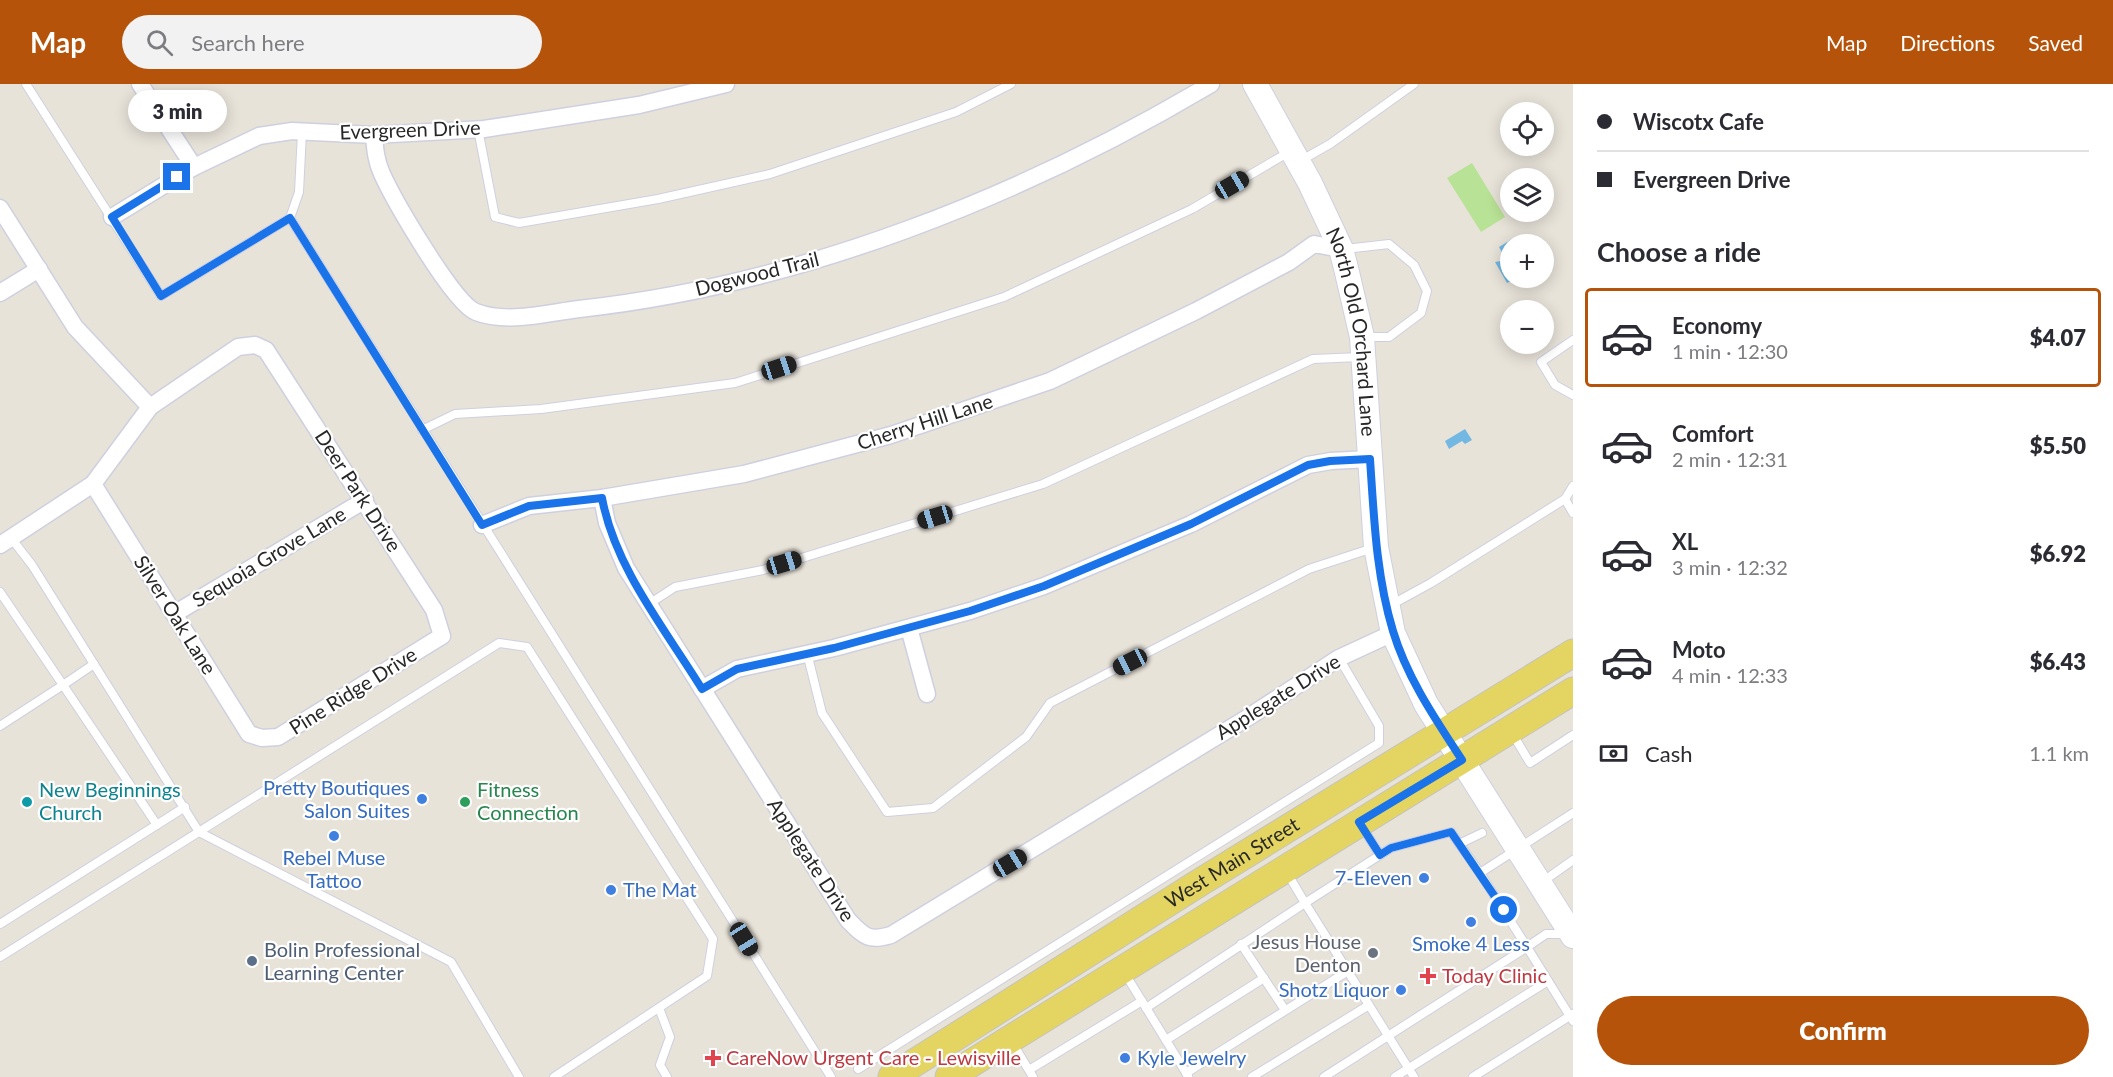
<!DOCTYPE html>
<meta charset="utf-8">
<style>
:root{--surface:#fff;--page:#f2f2f3;--text:#2b2b33;--muted:#7c7c81;--line:#e1e1e2;--accent:#b45309}
body{margin:0;font-family:Lato,sans-serif;background:var(--page);color:var(--text);height:100vh;display:flex;flex-direction:column;font-size:22px;white-space:nowrap}
*{box-sizing:border-box;margin:0}
p{font-size:20px;color:var(--muted)}
.icon{flex:none;width:33px;height:33px;fill:none;stroke:currentColor;stroke-width:2;stroke-linecap:round;stroke-linejoin:round}
.map{position:relative;flex:1;overflow:hidden}
.details{display:flex;flex-direction:column;background:var(--surface);width:540px}
.details>*{flex:none}
.top-card{display:grid;align-content:center;height:132px;padding:0 24px;background:var(--surface)}
.buttons{position:absolute;left:1500px;top:18px;display:grid;gap:12px}
.buttons a{display:grid;place-items:center;width:54px;height:54px;border-radius:50%;background:var(--surface);box-shadow:0 3px 15px #0003;font-size:30px}
.end{position:absolute;width:27px;height:27px;margin:-14px;border:8px solid #1a73e8;background:#fff;box-shadow:0 0 0 3px #fff}
.from{border-radius:50%}
.bubble{position:absolute;height:42px;border-radius:21px;background:var(--surface);box-shadow:0 3px 15px #0003;font-size:20px;font-weight:800;line-height:42px;text-align:center}
.car{position:absolute;width:18px;height:36px;margin:-18px -9px;border-radius:8px;box-shadow:0 0 4px 2px #0007;background:linear-gradient(#222 24%,#8ab4d8 0 40%,#222 0 76%,#8ab4d8 0 86%,#222 0)}
.top-card b{display:flex;align-items:center;gap:21px;height:57px;font-size:22px}
.top-card b+b{border-top:2px solid var(--line)}
.top-card i{width:15px;height:15px;background:var(--text)}
ul{padding:0;list-style:none}
li{display:flex;align-items:center;gap:18px;height:99px;margin:0 12px 9px;padding:0 12px;border:3px solid transparent;border-radius:6px}
li div{flex:1}
li b{display:block;font-size:22px}
li em{font-style:normal;font-weight:800}
li.current{border-color:var(--accent)}
li>.icon{width:54px;height:54px;stroke-width:1.5}
h2{padding:0 24px;font-size:27px;line-height:72px}
.pay{display:flex;align-items:center;gap:15px;height:66px;padding:0 24px;font-size:22px}
.pay p{margin-inline-start:auto}
.button{display:flex;gap:12px;margin-top:auto;padding:12px 24px}
.button a{flex:1;height:69px;border-radius:36px;background:var(--accent);color:#fff;font-size:24px;font-weight:800;line-height:69px;text-align:center}
header{display:flex;align-items:center;gap:36px;box-sizing:border-box;height:84px;padding:0 30px;background:var(--accent);color:#fff}
header strong{font-size:28px}
nav{display:flex;gap:33px;margin-inline-start:auto;font-size:21px}
.search{width:420px;height:54px;background:var(--page);display:flex;align-items:center;gap:15px;box-sizing:border-box;padding:0 21px;border-radius:33px;color:var(--muted);font-size:22px}
main{display:flex;flex:1;min-height:0}
.map>svg:first-child{display:block}
</style>
<header>
<strong>Map</strong>
<div class="search"><svg class="icon" aria-label="search" viewBox="0 0 24 24"><circle cx="10" cy="10" r="6"/><path d="M15 15l6 6"/></svg>Search here</div>
<nav><a>Map</a><a>Directions</a><a>Saved</a></nav>
</header>
<main>
<div class="map">
<svg width="1573" height="993" viewBox="0 0 1573 993">
<rect width="100%" height="100%" fill="#e8e3d9"/>
<path fill="#b8e295" d="M 1472,79 L 1505,133 L 1481,148 L 1447,94 Z"/>
<g fill="#73b8e3">
<path d="M 1517,152 L 1522,160 L 1510,160 L 1510,194 L 1514,196 L 1507,199 L 1495,178 L 1506,176 L 1499,163 Z"/>
<path d="M 1465,345 L 1472,356 L 1465,360 L 1462,357 L 1449,365 L 1445,357 Z"/>
</g>
<g fill="none" stroke-linecap="round" stroke-linejoin="round">
<g stroke="#ced0df" stroke-width="10">
<g id="lane">
<path d="M 26,0 L 161,212 L 290,134"/>
<path d="M 478,45 L 495,133 L 519,139 L 658,115 L 770,90 L 956,28 L 1011,0"/>
<path d="M 302,48 L 299,108 L 290,134 L 831,993"/>
<path d="M 1300,77 L 1330,60 L 1414,0"/>
<path d="M 1345,165 L 1389,160 L 1414,181 L 1427,207 L 1421,229 L 1389,253 L 1364,253"/>
<path d="M 1573,256 L 1541,278 L 1555,301 L 1573,311"/>
<path d="M 422,346 L 455,330 L 541,325 L 735,299 L 1004,213 L 1192,125 L 1289,68"/>
<path d="M 1565,415 L 1573,429"/>
<path d="M 11,454 L 32,481 L 199,748 L 451,878 L 519,993"/>
<path d="M 0,508 L 63,601 L 0,642"/>
<path d="M 649,520 L 675,503 L 763,486 L 1043,400 L 1313,275 L 1360,273"/>
<path d="M 1389,522 L 1431,499 L 1565,415 L 1573,402"/>
<path d="M 807,569 L 822,629 L 887,728 L 933,724 L 1026,653 L 1050,619 L 1309,485 L 1373,464"/>
<path d="M 94,580 L 63,601 L 157,741"/>
<path d="M 1512,649 L 1530,679 L 1573,651"/>
<path d="M 1459,760 L 1482,749"/>
<path d="M 1380,771 L 1391,764 L 1451,748 L 1480,789"/>
<path d="M 1286,787 L 1305,819 L 1380,771 L 1361,741"/>
<path d="M 1542,798 L 1573,776"/>
<path d="M 0,840 L 185,723"/>
<path d="M 1567,850 L 1546,850 L 1527,863 L 1573,937"/>
<path d="M 1241,860 L 1285,926"/>
<path d="M 0,873 L 499,559 L 527,563 L 713,855 L 707,892 L 554,993"/>
<path d="M 1124,888 L 1188,992"/>
<path d="M 659,924 L 670,953 L 660,981 L 667,993"/>
<path d="M 1146,924 L 1305,819 L 1414,993"/>
<path d="M 1166,956 L 1264,894"/>
<path d="M 1012,958 L 1033,993"/>
<path d="M 858,985 L 1379,659 L 1379,642 L 1339,574"/>
<path d="M 1029,986 L 1142,917"/>
<path d="M 1186,989 L 1348,887"/>
<path d="M 1252,993 L 1369,921"/>
<path d="M 1324,993 L 1527,863 L 1480,789 L 1573,729"/>
<path d="M 1395,993 L 1548,897"/>
<path d="M 1473,993 L 1573,930"/>
</g>
</g>
<g stroke="#ced0df" stroke-width="19">
<g id="street">
<path d="M 140,0 L 194,83"/>
<path d="M 374,51 C 375,65 376,77 382,90 C 394,116 453,219 476,228 C 507,240 547,229 579,225 C 799,201 1021,113 1211,0"/>
<path d="M 0,124 L 75,243 L 150,323"/>
<path d="M 112,133 L 194,83 L 259,52 L 292,47 L 374,51 L 484,45 L 639,21 L 726,0"/>
<path d="M 0,209 L 39,185"/>
<path d="M 602,414 L 607,439 L 626,484 L 848,836 C 864,852 868,858 891,851 L 1247,634 L 1339,574 L 1393,549"/>
<path d="M 482,441 L 529,422 L 602,414 L 744,390 L 891,351 L 1050,297 L 1196,227 L 1289,178 L 1314,160 L 1341,165"/>
<path d="M 0,461 L 93,400 L 150,323 L 238,263 L 255,261 L 266,266 L 434,526 L 442,552 L 278,653 L 262,654 L 249,650 L 93,400"/>
<path d="M 174,530 L 365,416"/>
<path d="M 909,544 L 927,610"/>
<path d="M 702,605 L 737,585 L 834,564 L 970,527 L 1044,502 L 1191,440 L 1308,381 L 1331,377 L 1370,375"/>
</g>
</g>
<g stroke="#ced0df" stroke-width="26">
<g id="secondary">
<path id="s1" d="M 1255,0 L 1310,99 L 1341,165 L 1346,184 L 1362,253 L 1376,463 L 1393,549 L 1426,620 L 1573,852"/>
</g>
</g>
<g stroke="#c3c3c3" stroke-width="29">
<g id="primary">
<path id="s2" d="M 892,993 L 1199,799 L 1573,569"/>
<path d="M 949,993 L 1573,607"/>
</g>
</g>
<use href="#lane" stroke="#fff" stroke-width="8"/>
<use href="#street" stroke="#fff" stroke-width="16"/>
<use href="#secondary" stroke="#fff" stroke-width="24"/>
<use href="#primary" stroke="#e4d562" stroke-width="27"/>
</g>
<g fill="none" stroke-linecap="round" stroke-linejoin="round">
<path stroke="#1a73e8" stroke-width="8" d="M 177,93 L 112,133 L 161,212 L 290,134 L 482,441 L 529,422 L 602,414 C 615,484 665,545 702,605 L 737,585 L 834,564 L 970,527 L 1044,502 L 1191,440 L 1308,381 L 1330,377 L 1370,375 C 1374,433 1376,491 1393,547 C 1407,594 1436,636 1462,676 L 1359,738 L 1380,771 L 1391,764 L 1451,748 L 1504,826"/>
</g>
<g fill="#3f7fe0" stroke="#fff" stroke-width="2">
<circle cx="422" cy="715" r="6"/>
<circle cx="334" cy="752" r="6"/>
<circle cx="1424" cy="794" r="6"/>
<circle cx="611" cy="806" r="6"/>
<circle cx="1471" cy="838" r="6"/>
<circle cx="1401" cy="906" r="6"/>
<circle cx="1125" cy="974" r="6"/>
</g>
<circle fill="#0f9aa8" stroke="#fff" stroke-width="2" cx="27" cy="718" r="6"/>
<circle fill="#2e9e5b" stroke="#fff" stroke-width="2" cx="465" cy="718" r="6"/>
<circle fill="#6b7280" stroke="#fff" stroke-width="2" cx="1373" cy="869" r="6"/>
<circle fill="#5c6f8a" stroke="#fff" stroke-width="2" cx="252" cy="877" r="6"/>
<g fill="#e0444e" stroke="#fff" stroke-width="2">
<path d="M1425 883h6v6h6v6h-6v6h-6v-6h-6v-6h6z"/>
<path d="M710 965h6v6h6v6h-6v6h-6v-6h-6v-6h6z"/>
</g>
<g text-anchor="middle" stroke-width="4.5" stroke-linejoin="round" paint-order="stroke">
<g font-size="20" fill="#272727" stroke="#fff">
<text transform="translate(410 46) rotate(-2)" y="7">Evergreen Drive</text>
<text transform="translate(757 190) rotate(-14)" y="7">Dogwood Trail</text>
<text dy="7" stroke="none"><textPath href="#s1" startOffset="270">North Old Orchard Lane</textPath></text>
<text transform="translate(925 338) rotate(-18)" y="7">Cherry Hill Lane</text>
<text transform="translate(358 407) rotate(57)" y="7">Deer Park Drive</text>
<text transform="translate(269 473) rotate(-31)" y="7">Sequoia Grove Lane</text>
<text transform="translate(175 531) rotate(58)" y="7">Silver Oak Lane</text>
<text transform="translate(353 607) rotate(-32)" y="7">Pine Ridge Drive</text>
<text transform="translate(1278 613) rotate(-32)" y="7">Applegate Drive</text>
<text transform="translate(811 776) rotate(57)" y="7">Applegate Drive</text>
<text dy="7" stroke="none"><textPath href="#s2" startOffset="402">West Main Street</textPath></text>
</g>
<g font-size="20" fill="#366cbe" stroke="#fff" text-anchor="end">
<text x="410" y="711">Pretty Boutiques<tspan x="410" dy="23">Salon Suites</tspan></text>
<text x="334" y="781" text-anchor="middle">Rebel Muse<tspan x="334" dy="23">Tattoo</tspan></text>
<text x="1412" y="801">7-Eleven</text>
<text x="623" y="813" text-anchor="start">The Mat</text>
<text x="1471" y="867" text-anchor="middle">Smoke 4 Less</text>
<text x="1389" y="913">Shotz Liquor</text>
<text x="1137" y="981" text-anchor="start">Kyle Jewelry</text>
</g>
<g font-size="20" fill="#0d838f" stroke="#fff" text-anchor="start">
<text x="39" y="713">New Beginnings<tspan x="39" dy="23">Church</tspan></text>
</g>
<g font-size="20" fill="#27864d" stroke="#fff" text-anchor="start">
<text x="477" y="713">Fitness<tspan x="477" dy="23">Connection</tspan></text>
</g>
<g font-size="20" fill="#5b616d" stroke="#fff" text-anchor="end">
<text x="1361" y="865">Jesus House<tspan x="1361" dy="23">Denton</tspan></text>
</g>
<g font-size="20" fill="#4e5e75" stroke="#fff" text-anchor="start">
<text x="264" y="873">Bolin Professional<tspan x="264" dy="23">Learning Center</tspan></text>
</g>
<g font-size="20" fill="#be3a42" stroke="#fff" text-anchor="start">
<text x="1442" y="899">Today Clinic</text>
<text x="726" y="981">CareNow Urgent Care - Lewisville</text>
</g>
</g>
</svg>
<div class="buttons">
<a><svg class="icon" aria-label="locate" viewBox="0 0 24 24"><circle cx="12" cy="12" r="6"/><path d="M12 2v4M12 18v4M2 12h4M18 12h4"/></svg></a>
<a><svg class="icon" aria-label="layers" viewBox="0 0 24 24"><path d="M12 4l9 5-9 5-9-5zM3 14l9 5 9-5"/></svg></a>
<a>+</a>
<a>−</a>
</div>
<i class="end from" style="left:1504px;top:826px"></i>
<i class="end" style="left:177px;top:93px"></i>
<div class="bubble" style="left:128px;top:6px;width:99px">3 min</div>
<i class="car" style="left:1232px;top:101px;rotate:60deg"></i>
<i class="car" style="left:779px;top:284px;rotate:72deg"></i>
<i class="car" style="left:935px;top:433px;rotate:253deg"></i>
<i class="car" style="left:784px;top:479px;rotate:73deg"></i>
<i class="car" style="left:1130px;top:578px;rotate:243deg"></i>
<i class="car" style="left:1010px;top:779px;rotate:59deg"></i>
<i class="car" style="left:744px;top:855px;rotate:148deg"></i>
</div>
<section class="details">
<div class="top-card">
<b><i class="from"></i>Wiscotx Cafe</b>
<b><i></i>Evergreen Drive</b>
</div>
<h2>Choose a ride</h2>
<ul>
<li class="current"><svg class="icon" aria-label="car" viewBox="0 0 24 24"><path d="M5 17H2v-5l4-1 3-4h7l3 4 3 1v5h-3M9 17h6M6 11h13"/><circle cx="7" cy="17" r="2"/><circle cx="17" cy="17" r="2"/></svg><div><b>Economy</b><p>1 min · 12:30</p></div><em>$4.07</em></li>
<li><svg class="icon" aria-label="car" viewBox="0 0 24 24"><path d="M5 17H2v-5l4-1 3-4h7l3 4 3 1v5h-3M9 17h6M6 11h13"/><circle cx="7" cy="17" r="2"/><circle cx="17" cy="17" r="2"/></svg><div><b>Comfort</b><p>2 min · 12:31</p></div><em>$5.50</em></li>
<li><svg class="icon" aria-label="car" viewBox="0 0 24 24"><path d="M5 17H2v-5l4-1 3-4h7l3 4 3 1v5h-3M9 17h6M6 11h13"/><circle cx="7" cy="17" r="2"/><circle cx="17" cy="17" r="2"/></svg><div><b>XL</b><p>3 min · 12:32</p></div><em>$6.92</em></li>
<li><svg class="icon" aria-label="car" viewBox="0 0 24 24"><path d="M5 17H2v-5l4-1 3-4h7l3 4 3 1v5h-3M9 17h6M6 11h13"/><circle cx="7" cy="17" r="2"/><circle cx="17" cy="17" r="2"/></svg><div><b>Moto</b><p>4 min · 12:33</p></div><em>$6.43</em></li>
</ul>
<div class="pay"><svg class="icon" aria-label="cash" viewBox="0 0 24 24"><path d="M3 7h18v10H3z"/><circle cx="12" cy="12" r="2"/></svg>Cash<p>1.1 km</p></div>
<div class="button"><a>Confirm</a></div>
</section>
</main>
